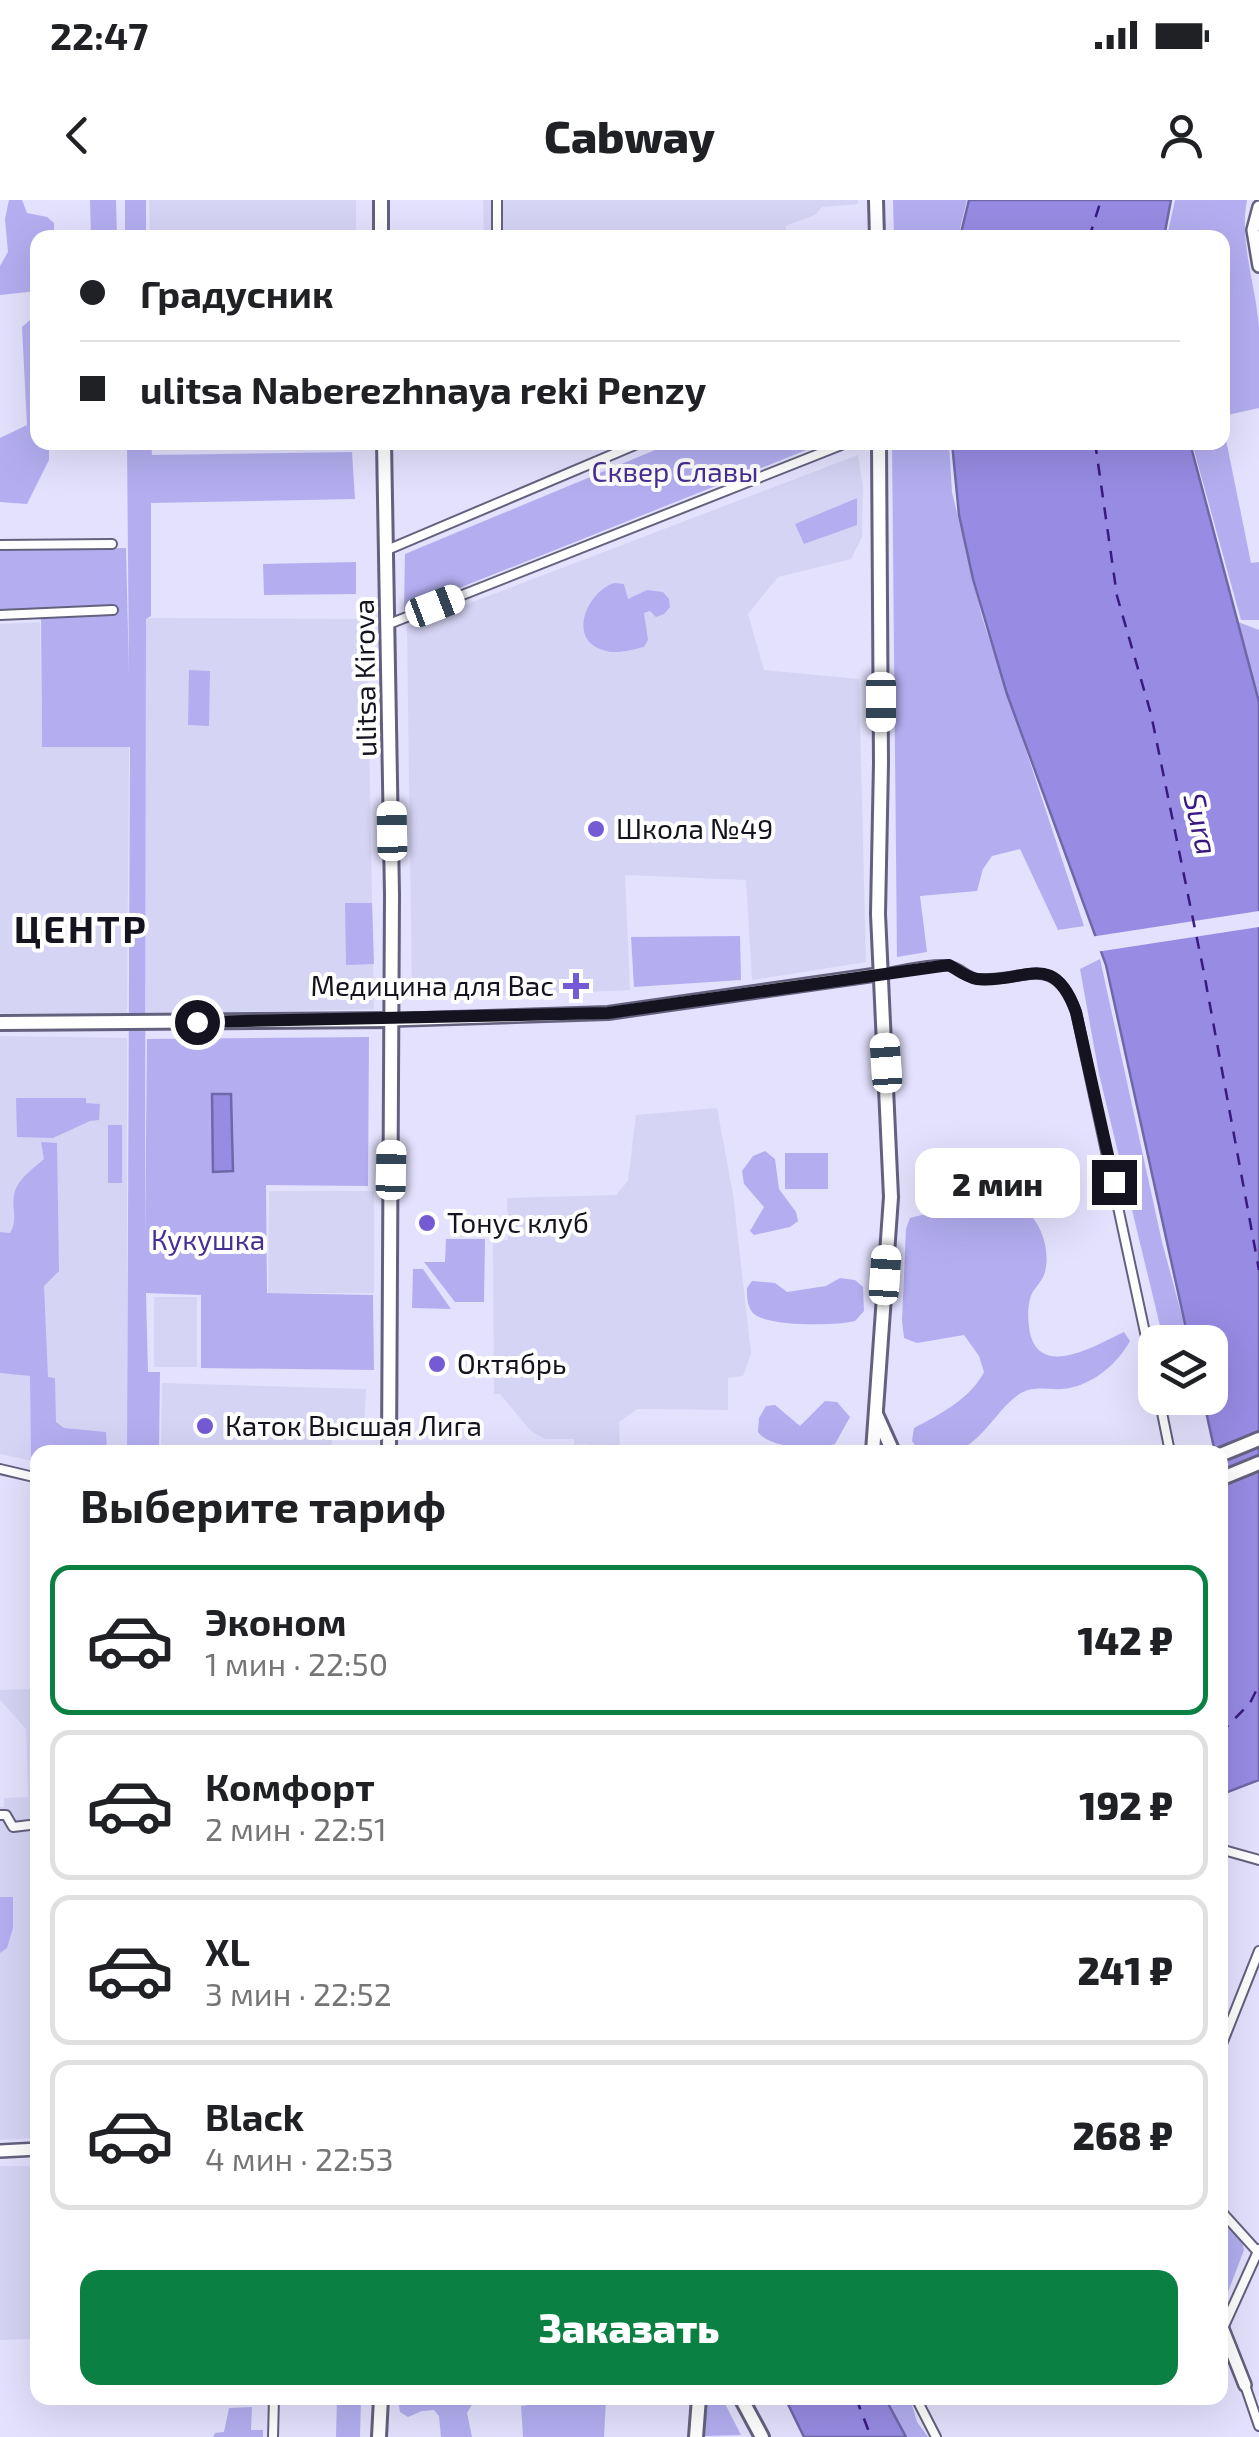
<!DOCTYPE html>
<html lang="ru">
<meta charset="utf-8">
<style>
:root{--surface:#fff;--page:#f2f2f2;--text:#202124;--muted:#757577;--line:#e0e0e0;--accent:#0b8043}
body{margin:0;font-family:"Exo 2",sans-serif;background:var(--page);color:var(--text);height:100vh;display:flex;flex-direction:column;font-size:38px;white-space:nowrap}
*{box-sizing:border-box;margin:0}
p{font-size:32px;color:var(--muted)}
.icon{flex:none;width:55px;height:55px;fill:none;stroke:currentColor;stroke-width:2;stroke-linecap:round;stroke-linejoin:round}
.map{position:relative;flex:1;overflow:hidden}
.panel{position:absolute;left:30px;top:1245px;width:1198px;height:960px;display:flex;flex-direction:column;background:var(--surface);border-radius:20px;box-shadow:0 10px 40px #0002}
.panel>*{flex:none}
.banner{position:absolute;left:30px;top:30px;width:1200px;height:220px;border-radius:20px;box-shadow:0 10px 40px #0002;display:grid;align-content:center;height:220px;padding:0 50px;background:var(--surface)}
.fabs{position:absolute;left:1138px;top:1125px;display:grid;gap:20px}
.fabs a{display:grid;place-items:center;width:90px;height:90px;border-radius:20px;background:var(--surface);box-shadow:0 10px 40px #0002;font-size:50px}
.end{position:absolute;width:45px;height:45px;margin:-22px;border:12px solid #15131f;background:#fff;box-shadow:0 0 0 5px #fff}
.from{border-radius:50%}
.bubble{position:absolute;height:70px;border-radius:20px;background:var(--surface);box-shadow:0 10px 40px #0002;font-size:32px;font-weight:800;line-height:70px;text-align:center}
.car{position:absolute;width:30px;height:60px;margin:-30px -15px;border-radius:12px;box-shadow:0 0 8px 2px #0007;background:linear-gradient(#fff 24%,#345 0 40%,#fff 0 76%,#345 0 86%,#fff 0)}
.banner b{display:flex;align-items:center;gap:35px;height:95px;font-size:38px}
.banner b+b{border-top:2px solid var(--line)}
.banner i{width:25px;height:25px;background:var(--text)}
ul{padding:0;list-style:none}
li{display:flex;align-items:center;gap:30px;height:150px;margin:0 20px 15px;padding:0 30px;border:5px solid var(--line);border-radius:20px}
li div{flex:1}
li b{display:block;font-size:38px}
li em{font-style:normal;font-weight:800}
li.on{border-color:var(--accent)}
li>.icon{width:90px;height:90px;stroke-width:1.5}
h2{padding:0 50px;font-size:45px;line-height:120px}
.action{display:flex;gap:20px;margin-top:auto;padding:20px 50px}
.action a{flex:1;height:115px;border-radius:20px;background:var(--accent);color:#fff;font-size:40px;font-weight:800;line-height:115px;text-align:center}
.status{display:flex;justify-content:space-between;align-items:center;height:70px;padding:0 50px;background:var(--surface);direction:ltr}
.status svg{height:28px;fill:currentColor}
header{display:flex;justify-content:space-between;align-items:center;height:130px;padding:0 50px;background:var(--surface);font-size:45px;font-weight:800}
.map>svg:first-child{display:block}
</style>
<div class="status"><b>22:47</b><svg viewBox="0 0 49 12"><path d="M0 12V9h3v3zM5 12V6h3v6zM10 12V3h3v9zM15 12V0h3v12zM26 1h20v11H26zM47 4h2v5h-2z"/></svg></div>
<header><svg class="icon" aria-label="back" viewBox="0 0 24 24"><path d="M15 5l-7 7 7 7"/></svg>Cabway<svg class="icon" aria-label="person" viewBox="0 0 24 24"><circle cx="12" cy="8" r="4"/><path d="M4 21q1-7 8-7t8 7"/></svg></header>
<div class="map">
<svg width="1259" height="2237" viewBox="0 0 1259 2237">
<rect width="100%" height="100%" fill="#e3e1fd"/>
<g fill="#d6d4f5">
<path d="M 149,0 L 356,0 L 356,37 L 150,37 Z"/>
<path d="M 483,0 L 858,0 L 858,4 L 822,7 L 815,15 L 785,26 L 789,37 L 484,38 Z"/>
<path d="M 858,255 L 863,287 L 862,337 L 851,359 L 778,377 L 748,414 L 764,470 L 859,479 L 866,762 L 752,780 L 746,680 L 625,675 L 630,790 L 412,800 L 407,427 Z"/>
<path d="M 146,418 L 367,419 L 374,809 L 146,814 Z"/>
<path d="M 40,422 L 42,547 L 129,546 L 127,814 L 0,813 L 0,424 Z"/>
<path d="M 0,836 L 127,838 L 127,1252 L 38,1252 L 37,1262 L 0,1254 Z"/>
<path d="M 717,908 L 733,994 L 751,1153 L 743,1176 L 728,1178 L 728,1210 L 637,1209 L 619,1222 L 620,1251 L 588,1251 L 588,1244 L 574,1245 L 574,1239 L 545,1239 L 531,1231 L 500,1194 L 494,1194 L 493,1041 L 508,1040 L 507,998 L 616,995 L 628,981 L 636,915 Z"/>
<path d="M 269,991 L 374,991 L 374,1093 L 268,1093 Z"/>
<rect x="154" y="1097" width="43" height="70"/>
<path d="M 162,1183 L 366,1189 L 364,1229 L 333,1228 L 331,1252 L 161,1252 Z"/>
<path d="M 37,1489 L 37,1938 L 0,1940 L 0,1607 L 4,1607 L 4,1598 L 28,1597 L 26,1529 L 0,1500 L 0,1490 Z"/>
<path d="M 0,1966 L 33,1966 L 33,2139 L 0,2140 Z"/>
</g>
<g fill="#b4aef1">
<path d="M 9,0 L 22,0 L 27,13 L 47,17 L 54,23 L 54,37 L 38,38 L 37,91 L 0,95 L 0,66 L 8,52 L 5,19 Z"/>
<path d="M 90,0 L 116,0 L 117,37 L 91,37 Z"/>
<rect x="125" y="0" width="21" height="37"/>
<path d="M 893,0 L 967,0 L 958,37 L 894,37 Z"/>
<path d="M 1175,0 L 1247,0 C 1239,43 1256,85 1259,128 C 1259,154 1259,182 1259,208 L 1223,216 L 1222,38 L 1167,37 Z"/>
<path d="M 37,114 L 38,242 L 49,243 L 49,260 L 27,304 L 0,302 L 0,238 L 27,225 L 22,127 Z"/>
<path d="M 1223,225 L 1251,363 L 1259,362 L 1259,420 L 1241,420 L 1192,243 L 1222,242 Z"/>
<path d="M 127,243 L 151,243 L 152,255 L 352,252 L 355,299 L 151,303 L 151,416 L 146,419 L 145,1039 L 147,839 L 369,837 L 368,986 L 266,985 L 267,1093 L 373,1095 L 374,1170 L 201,1168 L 201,1095 L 146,1093 L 148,1172 L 160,1172 L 159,1252 L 127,1252 L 130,547 L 42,547 L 41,410 L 0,410 L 0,351 L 126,348 L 129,474 Z"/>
<path d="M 672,243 L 824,243 L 404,410 L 405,354 Z"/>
<path d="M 892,243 L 949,243 L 952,292 L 982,417 L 1084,726 L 1058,730 L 1020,649 L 992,656 L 983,669 L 977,691 L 920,696 L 927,752 L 897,757 Z"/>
<path d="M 857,298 L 857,325 L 804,344 L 795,324 Z"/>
<path d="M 356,362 L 356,394 L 264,395 L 263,364 Z"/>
<path d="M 614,383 L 624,384 L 628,399 L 647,390 L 663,392 L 669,399 L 670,407 L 664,414 L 656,417 L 650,411 L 644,413 L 648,440 L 644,447 C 631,450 616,455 603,450 C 567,439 587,392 614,383 Z"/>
<path d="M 1238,422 L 1259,430 L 1259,502 Z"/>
<path d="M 189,470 L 210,471 L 209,526 L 188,525 Z"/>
<path d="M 345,703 L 372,703 L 374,764 L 346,765 Z"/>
<path d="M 740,736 L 741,780 L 634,787 L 631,737 Z"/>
<path d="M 1100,759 L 1162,1042 L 1189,1142 L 1164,1142 L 1099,874 L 1080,769 Z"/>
<path d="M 16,898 L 86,898 L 86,903 L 100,904 L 99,920 L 90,921 L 53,938 L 17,937 Z"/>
<rect x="108" y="925" width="14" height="58"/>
<path d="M 41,942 L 57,943 L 59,1071 L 44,1086 L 48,1177 L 55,1178 L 56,1222 L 64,1228 L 106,1232 L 107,1252 L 38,1252 L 37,1257 L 31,1256 L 30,1176 L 0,1173 L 0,1032 L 10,1033 C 19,1019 10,1006 15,991 C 19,978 35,967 44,959 Z"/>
<path d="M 765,951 L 775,959 L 779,989 L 796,1012 L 798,1021 L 790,1027 L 754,1035 L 750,1031 L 764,1007 L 744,984 L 742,971 L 753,956 Z"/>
<rect x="785" y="953" width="43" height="36"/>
<path d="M 980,1000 C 993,1001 1006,1001 1018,1006 C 1040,1016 1051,1049 1045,1072 C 1042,1083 1032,1089 1030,1099 C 1027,1110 1028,1126 1031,1137 C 1044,1178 1100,1143 1124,1132 L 1130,1141 C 1117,1165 1090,1187 1062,1189 C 1048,1190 1035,1186 1023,1192 C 997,1206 981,1248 951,1252 C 941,1254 930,1253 920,1252 L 912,1241 L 914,1228 C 939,1215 971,1198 984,1172 L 979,1156 L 964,1135 L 917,1143 L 904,1138 L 902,1121 L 906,1029 L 910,1018 Z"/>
<path d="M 446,1039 L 485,1039 L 484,1102 L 455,1102 L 424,1062 L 445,1062 Z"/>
<path d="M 413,1069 L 423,1069 L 451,1109 L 412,1108 Z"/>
<path d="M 840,1078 L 855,1080 L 863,1087 L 864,1111 L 855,1121 C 837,1126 763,1127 752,1112 C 747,1105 747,1096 747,1088 L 752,1081 L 775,1083 L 787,1092 L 826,1086 Z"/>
<path d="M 825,1201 L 837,1202 L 850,1217 L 835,1244 C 816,1250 770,1249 758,1232 L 759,1218 L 766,1206 L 775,1205 L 800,1226 Z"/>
<path d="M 0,1697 L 13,1697 L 13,1728 L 7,1748 L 0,1753 Z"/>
<path d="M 1220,2014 L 1242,2040 L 1244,2050 L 1220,2113 Z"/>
<path d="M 337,2198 L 361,2198 L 360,2237 L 336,2237 Z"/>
<path d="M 452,2198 L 476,2198 L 467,2213 L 472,2237 L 441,2237 L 439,2216 L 434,2210 L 422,2211 L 408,2217 L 400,2212 L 398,2200 L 451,2200 Z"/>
<path d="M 580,2198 L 606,2198 L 604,2237 L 523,2237 L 521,2206 Z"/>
<path d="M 707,2198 L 722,2198 L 741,2235 L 705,2236 Z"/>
<path d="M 885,2198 L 910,2198 L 917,2222 L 928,2237 L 906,2237 Z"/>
<path d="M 252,2207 L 251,2230 L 263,2230 L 263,2237 L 213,2237 L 215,2233 L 224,2232 L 229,2208 Z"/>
</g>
<g fill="#978be3" stroke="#7067a8" stroke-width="2.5">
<path d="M 969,0 L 1171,0 L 1164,37 L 960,37 Z"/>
<path d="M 952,243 L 1190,243 L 1259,502 L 1259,1580 L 1220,1595 L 1220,1252 L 1215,1252 L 1203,1198 L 1210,1198 L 1210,1142 L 1189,1142 L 1106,765 L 1007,494 L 973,379 L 959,315 Z"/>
<path d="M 212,894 L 231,894 L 233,971 L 213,972 Z"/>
<path d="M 785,2198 L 885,2198 L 906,2237 L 804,2237 Z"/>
</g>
<path fill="#e3e1fd" d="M 1259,711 L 1259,727 L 1096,752 L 1090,737 Z"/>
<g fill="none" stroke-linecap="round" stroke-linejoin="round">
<g stroke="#391a80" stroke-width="2.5" stroke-dasharray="12 10" stroke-linecap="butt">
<path d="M 1089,38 L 1101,0"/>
<path d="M 1095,242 L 1117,396 L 1151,514 L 1204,773 L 1259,1070"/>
<path d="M 1220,1534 L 1250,1503 L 1259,1485"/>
<path d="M 856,2198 L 871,2237"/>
</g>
<g stroke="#63617e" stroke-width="12">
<g id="street">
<path d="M 497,0 L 497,38"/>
<path d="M 0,345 L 112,344"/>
<path d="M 387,350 L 642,242"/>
<path d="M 0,415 L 113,410"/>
<path d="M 389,424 L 849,242"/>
<path d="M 880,774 C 897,772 935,762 950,766 C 960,768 968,778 978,779 C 1025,782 1054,751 1076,812 L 1155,1179"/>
<path d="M 1159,1198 L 1170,1252"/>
<path d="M 0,1269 L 38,1278"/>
<path d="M 0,1615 L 6,1615 L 13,1627 L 38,1624"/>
<path d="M 1220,1649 L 1259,1660"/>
<path d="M 1220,1849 L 1259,1751"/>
<path d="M 1220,2010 L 1257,2051"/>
<path d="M 1224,2126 L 1259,2049"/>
<path d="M 1245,2185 L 1259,2226"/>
<path d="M 916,2198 L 936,2237"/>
<path d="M 273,2237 L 274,2198"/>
</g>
</g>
<g stroke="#63617e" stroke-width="16">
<g id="secondary">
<path d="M 1259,7 L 1253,30 L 1259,66"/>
<path d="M 391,820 L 608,813 L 880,774"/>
<path d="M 0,1951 L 38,1949"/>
<path d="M 1220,2122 L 1245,2185"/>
</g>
</g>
<g stroke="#63617e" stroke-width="18">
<g id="primary">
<path d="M 381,0 L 381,38"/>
<path d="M 876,0 L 877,38"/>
<path d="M 384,242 L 392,695 L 389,1252"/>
<path d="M 0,823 L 391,820"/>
<path d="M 876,1214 L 893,1252"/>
<path d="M 873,1252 L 891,997 L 878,714 L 881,563 L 879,242"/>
<path d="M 1220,1255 L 1259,1239"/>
<path d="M 1220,1279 L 1259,1263"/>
<path d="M 741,2198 L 762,2237"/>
<path d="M 379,2237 L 381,2198"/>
<path d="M 696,2237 L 699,2198"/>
</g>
</g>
<use href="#street" stroke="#fff" stroke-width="8"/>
<use href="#secondary" stroke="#fff" stroke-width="11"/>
<use href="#primary" stroke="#fff" stroke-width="12"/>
</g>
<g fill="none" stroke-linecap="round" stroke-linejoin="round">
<path stroke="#15131f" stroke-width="12" d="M 197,822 L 608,813 L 949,765 C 957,770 968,778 977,779 C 1024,784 1053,748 1076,812 L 1114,982"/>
</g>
<g fill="#745bd5" stroke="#fff" stroke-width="4">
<circle cx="596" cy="629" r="10"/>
<path d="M571 771h10v10h10v10h-10v10h-10v-10h-10v-10h10z"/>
<circle cx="427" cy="1023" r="10"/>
<circle cx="437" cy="1164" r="10"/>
<circle cx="205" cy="1226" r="10"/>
</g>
<g text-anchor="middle" stroke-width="8" stroke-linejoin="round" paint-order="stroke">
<g font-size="28" fill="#482f95" stroke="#fff">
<text x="675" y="282">Сквер Славы</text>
<text x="208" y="1050">Кукушка</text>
</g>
<g font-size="28" fill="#15131f" stroke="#fff">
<text transform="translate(365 478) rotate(-91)" y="10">ulitsa Kirova</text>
</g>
<g font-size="28" fill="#15131f" stroke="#fff" text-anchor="start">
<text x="616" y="639">Школа №49</text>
<text x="554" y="796" text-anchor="end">Медицина для Вас</text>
<text x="447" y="1033">Тонус клуб</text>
<text x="457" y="1174">Октябрь</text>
<text x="225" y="1236">Каток Высшая Лига</text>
</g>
<g font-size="30" font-style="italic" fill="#391a80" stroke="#fff">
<text transform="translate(1200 624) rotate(77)" y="10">Sura</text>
</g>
<g font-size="38" font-weight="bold" letter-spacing="2.5" fill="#15131f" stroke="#fff">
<text x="81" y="743">ЦЕНТР</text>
</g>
</g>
</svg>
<div class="fabs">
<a><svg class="icon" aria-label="layers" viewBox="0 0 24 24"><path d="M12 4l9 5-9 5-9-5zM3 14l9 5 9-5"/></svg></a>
</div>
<i class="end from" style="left:197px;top:822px"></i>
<i class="end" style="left:1114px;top:982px"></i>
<div class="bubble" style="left:915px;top:948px;width:165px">2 мин</div>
<i class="car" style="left:435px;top:406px;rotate:69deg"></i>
<i class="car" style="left:881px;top:502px;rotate:180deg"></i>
<i class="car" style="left:392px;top:631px;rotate:359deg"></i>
<i class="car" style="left:886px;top:863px;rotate:356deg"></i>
<i class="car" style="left:391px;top:970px;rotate:1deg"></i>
<i class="car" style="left:885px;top:1075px;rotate:4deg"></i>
<div class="banner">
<b><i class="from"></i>Градусник</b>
<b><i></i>ulitsa Naberezhnaya reki Penzy</b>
</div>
<section class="panel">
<h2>Выберите тариф</h2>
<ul>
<li class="on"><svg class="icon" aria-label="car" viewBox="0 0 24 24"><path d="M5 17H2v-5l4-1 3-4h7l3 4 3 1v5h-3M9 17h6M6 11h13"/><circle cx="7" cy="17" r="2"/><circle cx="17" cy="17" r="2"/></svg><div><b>Эконом</b><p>1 мин · 22:50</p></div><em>142 ₽</em></li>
<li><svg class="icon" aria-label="car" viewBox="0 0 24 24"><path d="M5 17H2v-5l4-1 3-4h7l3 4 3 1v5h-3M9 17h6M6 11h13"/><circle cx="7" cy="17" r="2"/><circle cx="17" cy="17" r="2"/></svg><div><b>Комфорт</b><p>2 мин · 22:51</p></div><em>192 ₽</em></li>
<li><svg class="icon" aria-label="car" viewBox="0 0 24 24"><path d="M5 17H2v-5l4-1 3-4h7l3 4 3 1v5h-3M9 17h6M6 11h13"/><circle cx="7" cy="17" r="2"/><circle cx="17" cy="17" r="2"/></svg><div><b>XL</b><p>3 мин · 22:52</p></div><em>241 ₽</em></li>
<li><svg class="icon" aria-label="car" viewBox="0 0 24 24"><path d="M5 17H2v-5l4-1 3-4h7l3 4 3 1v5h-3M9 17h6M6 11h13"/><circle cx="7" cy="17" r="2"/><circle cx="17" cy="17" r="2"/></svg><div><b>Black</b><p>4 мин · 22:53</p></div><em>268 ₽</em></li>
</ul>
<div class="action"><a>Заказать</a></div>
</section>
</div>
